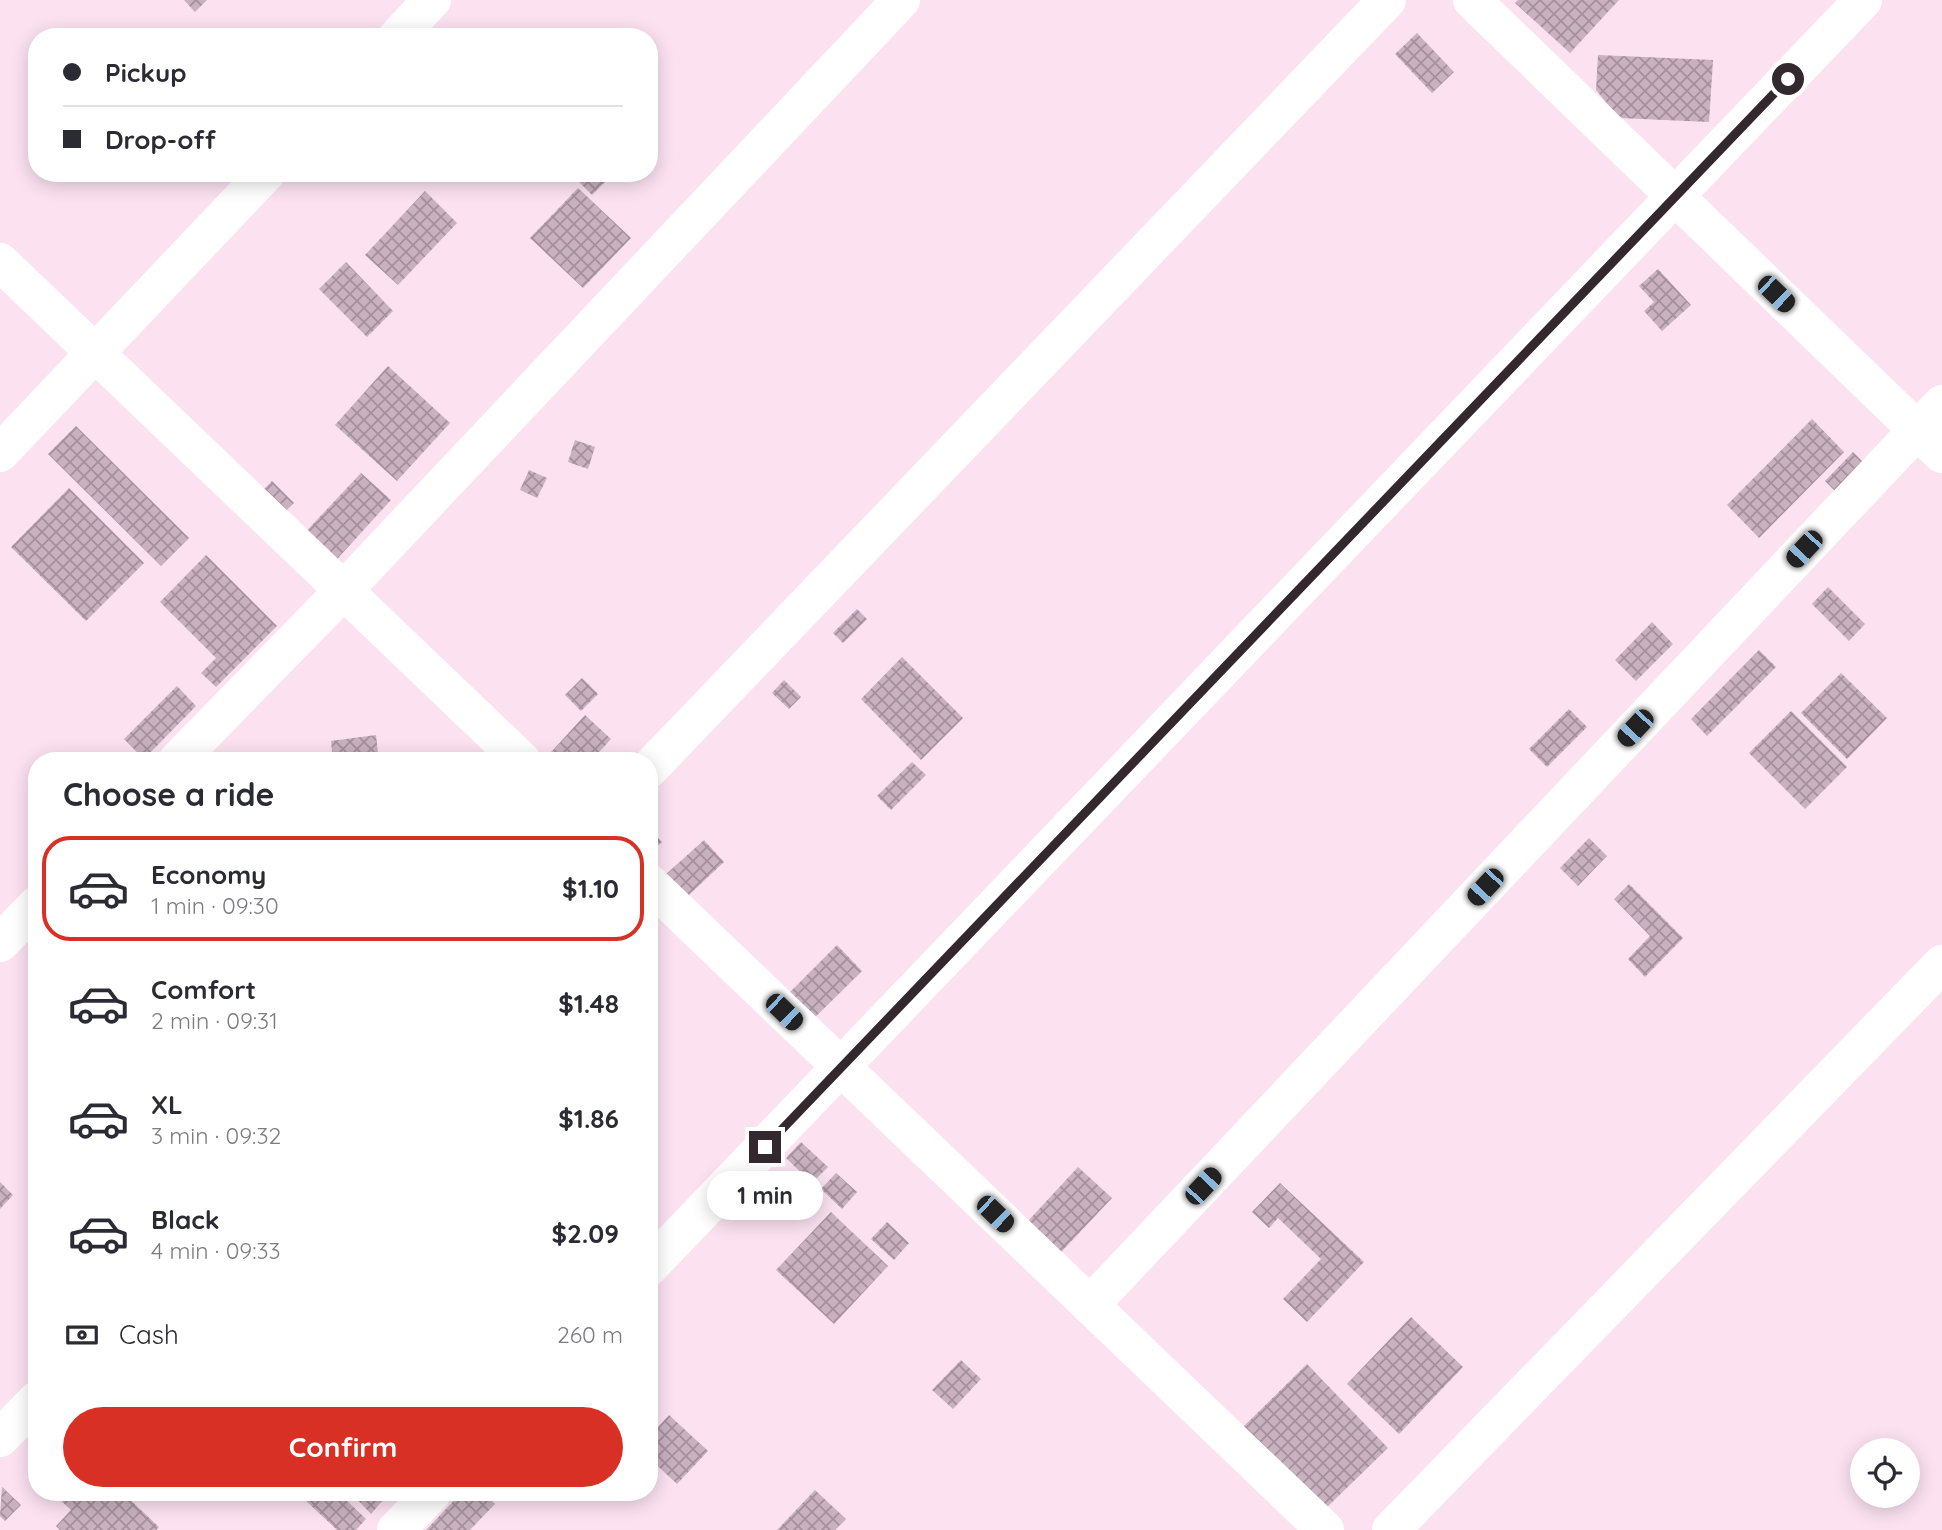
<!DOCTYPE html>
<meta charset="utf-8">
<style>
:root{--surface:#fff;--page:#f7f7f7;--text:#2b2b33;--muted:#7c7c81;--line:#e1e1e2;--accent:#d93025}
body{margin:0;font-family:Quicksand,sans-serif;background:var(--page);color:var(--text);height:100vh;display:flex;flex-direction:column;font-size:26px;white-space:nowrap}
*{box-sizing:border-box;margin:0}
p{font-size:23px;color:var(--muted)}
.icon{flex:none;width:38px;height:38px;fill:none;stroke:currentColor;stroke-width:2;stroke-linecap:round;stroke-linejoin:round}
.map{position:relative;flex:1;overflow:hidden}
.drawer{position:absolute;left:28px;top:752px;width:630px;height:749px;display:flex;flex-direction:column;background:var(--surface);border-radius:28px;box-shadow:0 4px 18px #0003}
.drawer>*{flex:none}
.top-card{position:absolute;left:28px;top:28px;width:630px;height:154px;border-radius:28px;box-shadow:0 4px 18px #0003;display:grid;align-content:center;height:154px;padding:0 35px;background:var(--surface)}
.buttons{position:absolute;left:1850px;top:1438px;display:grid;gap:14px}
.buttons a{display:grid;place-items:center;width:70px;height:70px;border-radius:50%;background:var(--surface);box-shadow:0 4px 18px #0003;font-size:35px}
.end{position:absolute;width:32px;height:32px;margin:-16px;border:9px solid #32282e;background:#fff;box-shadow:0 0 0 4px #fff}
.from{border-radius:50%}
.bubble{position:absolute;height:49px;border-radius:24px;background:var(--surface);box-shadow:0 4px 18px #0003;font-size:23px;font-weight:800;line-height:49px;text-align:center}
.car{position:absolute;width:21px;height:42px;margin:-21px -10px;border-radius:9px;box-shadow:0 0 5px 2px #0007;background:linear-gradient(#222 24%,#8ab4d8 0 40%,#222 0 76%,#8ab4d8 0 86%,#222 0)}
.top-card b{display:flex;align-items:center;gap:24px;height:66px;font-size:26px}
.top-card b+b{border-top:2px solid var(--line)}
.top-card i{width:18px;height:18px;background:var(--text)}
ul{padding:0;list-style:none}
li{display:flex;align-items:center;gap:21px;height:105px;margin:0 14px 10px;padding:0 21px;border:4px solid transparent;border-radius:28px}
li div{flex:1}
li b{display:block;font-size:26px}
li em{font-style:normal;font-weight:800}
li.on{border-color:var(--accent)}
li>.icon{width:63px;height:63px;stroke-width:1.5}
h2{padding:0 35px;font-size:32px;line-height:84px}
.pay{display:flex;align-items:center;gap:18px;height:77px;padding:0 35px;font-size:26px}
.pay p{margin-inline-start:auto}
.cta{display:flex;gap:14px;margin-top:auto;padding:14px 35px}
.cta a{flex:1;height:80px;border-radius:42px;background:var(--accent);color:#fff;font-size:28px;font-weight:800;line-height:80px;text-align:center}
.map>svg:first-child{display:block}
</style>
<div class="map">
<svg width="1942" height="1530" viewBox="0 0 1942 1530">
<defs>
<pattern id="building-cross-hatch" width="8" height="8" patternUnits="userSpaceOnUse" patternTransform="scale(1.75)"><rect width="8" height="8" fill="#c9b1bf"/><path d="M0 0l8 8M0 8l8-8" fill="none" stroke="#a4909c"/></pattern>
</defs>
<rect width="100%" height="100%" fill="#fce2f1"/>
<g fill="url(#building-cross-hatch)">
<path d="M 184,0 L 207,0 L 195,12 Z"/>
<path d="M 1518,0 L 1619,0 L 1570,53 L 1515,3 Z"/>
<path d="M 1417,33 L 1454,72 L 1432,93 L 1395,54 Z"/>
<path d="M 1598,55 L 1713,60 L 1709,122 L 1619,118 L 1596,90 Z"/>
<path d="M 570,173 L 600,173 L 607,180 L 592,195 Z"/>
<path d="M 578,188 L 631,238 L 583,288 L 530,238 Z"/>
<path d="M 425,191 L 457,223 L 398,285 L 365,255 Z"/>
<path d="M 346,262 L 393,311 L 367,337 L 319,289 Z"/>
<path d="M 1658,269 L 1691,305 L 1662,331 L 1644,311 L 1654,302 L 1639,286 Z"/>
<path d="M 388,366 L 450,423 L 397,481 L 335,425 Z"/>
<path d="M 1812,419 L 1844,452 L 1759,538 L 1727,505 Z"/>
<path d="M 76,426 L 189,538 L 161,566 L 48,454 Z"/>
<path d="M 575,440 L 595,447 L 588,469 L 568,462 Z"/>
<path d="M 1853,452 L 1868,467 L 1839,495 L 1825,481 Z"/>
<path d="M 529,470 L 547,478 L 537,498 L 520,490 Z"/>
<path d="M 361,473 L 391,500 L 328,569 L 297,541 Z"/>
<path d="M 272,481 L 294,503 L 272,524 L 251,502 Z"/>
<path d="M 69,488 L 144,563 L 86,621 L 11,547 Z"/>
<path d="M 206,555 L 277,626 L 216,687 L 201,673 L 216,658 L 160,602 Z"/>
<path d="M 1828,587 L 1865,624 L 1849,641 L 1812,604 Z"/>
<path d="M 857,609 L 867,619 L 843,643 L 833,633 Z"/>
<path d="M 1652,622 L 1673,644 L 1636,681 L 1615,660 Z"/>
<path d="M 1759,650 L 1776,667 L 1707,736 L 1691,719 Z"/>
<path d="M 902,657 L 963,718 L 921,760 L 861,699 Z"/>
<path d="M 1841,673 L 1887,718 L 1847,759 L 1801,713 Z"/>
<path d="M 582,678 L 598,694 L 581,711 L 565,695 Z"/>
<path d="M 784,680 L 801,697 L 789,709 L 772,693 Z"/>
<path d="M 177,686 L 196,706 L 144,759 L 124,739 Z"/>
<path d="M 1569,709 L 1587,727 L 1547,767 L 1529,749 Z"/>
<path d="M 1791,711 L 1847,767 L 1805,809 L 1749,753 Z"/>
<path d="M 585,715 L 611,739 L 591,761 L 543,761 Z"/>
<path d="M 376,735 L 379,761 L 333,761 L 331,741 Z"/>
<path d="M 912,762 L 926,775 L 891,810 L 877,796 Z"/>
<path d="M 649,829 L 662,842 L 649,854 Z"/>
<path d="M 1589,838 L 1607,856 L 1578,886 L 1560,868 Z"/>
<path d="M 704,840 L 724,862 L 675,908 L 654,885 Z"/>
<path d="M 1629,884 L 1683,938 L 1645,977 L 1628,959 L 1650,936 L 1614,899 Z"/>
<path d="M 837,945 L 862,971 L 798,1034 L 773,1009 Z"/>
<path d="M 801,1142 L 828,1167 L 812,1183 L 786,1158 Z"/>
<path d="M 1078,1167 L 1112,1198 L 1048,1266 L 1015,1235 Z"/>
<path d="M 836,1173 L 857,1192 L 842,1209 L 821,1189 Z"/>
<path d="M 0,1182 L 13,1195 L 0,1209 Z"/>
<path d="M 1280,1183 L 1364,1262 L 1307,1322 L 1283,1299 L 1321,1259 L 1278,1218 L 1269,1228 L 1252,1212 Z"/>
<path d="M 831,1212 L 888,1266 L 834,1324 L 776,1270 Z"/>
<path d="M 887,1222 L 909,1243 L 894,1260 L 871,1239 Z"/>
<path d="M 1411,1317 L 1463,1367 L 1399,1434 L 1347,1384 Z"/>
<path d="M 961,1360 L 981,1379 L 953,1409 L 932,1390 Z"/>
<path d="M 1307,1364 L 1388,1448 L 1323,1511 L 1243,1427 Z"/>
<path d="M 669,1415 L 708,1451 L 677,1484 L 649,1458 L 649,1437 Z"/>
<path d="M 2,1487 L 21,1505 L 5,1521 L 0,1516 Z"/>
<path d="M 815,1490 L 846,1519 L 835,1530 L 777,1530 Z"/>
<path d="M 63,1493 L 123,1493 L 159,1527 L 156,1530 L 60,1530 L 56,1526 L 71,1510 L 58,1498 Z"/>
<path d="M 310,1493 L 339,1493 L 366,1519 L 356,1530 L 337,1530 L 304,1499 Z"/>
<path d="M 351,1493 L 389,1493 L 371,1514 Z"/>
<path d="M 461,1493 L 483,1493 L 495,1504 L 470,1530 L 426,1530 Z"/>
</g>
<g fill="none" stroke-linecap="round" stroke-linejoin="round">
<g stroke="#fff" stroke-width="38">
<path d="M 1472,0 L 1942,454"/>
<path d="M 397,37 L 432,0"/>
<path d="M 0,262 L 522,761"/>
<path d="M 0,453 L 266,173"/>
<path d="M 177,761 L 343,591 L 901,0"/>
<path d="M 649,769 L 1387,0"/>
<path d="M 649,883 L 1325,1530"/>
<path d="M 0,943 L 37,905"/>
<path d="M 649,1267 L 1863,0"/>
<path d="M 1090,1305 L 1942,404"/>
<path d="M 0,1438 L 37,1400"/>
<path d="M 396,1530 L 432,1493"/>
<path d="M 1391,1530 L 1942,964"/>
</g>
</g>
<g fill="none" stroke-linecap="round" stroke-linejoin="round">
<path stroke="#32282e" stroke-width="9" d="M 765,1147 L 1788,79"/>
</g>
</svg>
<div class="buttons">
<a><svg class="icon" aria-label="locate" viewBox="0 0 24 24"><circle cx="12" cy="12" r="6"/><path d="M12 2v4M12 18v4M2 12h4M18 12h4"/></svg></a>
</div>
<i class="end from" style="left:1788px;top:79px"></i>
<i class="end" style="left:765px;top:1147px"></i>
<div class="bubble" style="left:707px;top:1171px;width:116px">1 min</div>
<i class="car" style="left:1776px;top:294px;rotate:134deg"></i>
<i class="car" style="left:1804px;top:549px;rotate:223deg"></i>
<i class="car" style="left:1635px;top:728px;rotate:223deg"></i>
<i class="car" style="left:1485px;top:887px;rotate:223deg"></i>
<i class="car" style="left:784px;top:1012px;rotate:134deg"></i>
<i class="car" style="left:1203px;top:1186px;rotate:43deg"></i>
<i class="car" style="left:995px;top:1214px;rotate:134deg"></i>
<div class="top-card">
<b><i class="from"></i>Pickup</b>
<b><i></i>Drop-off</b>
</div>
<section class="drawer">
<h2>Choose a ride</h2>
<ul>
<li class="on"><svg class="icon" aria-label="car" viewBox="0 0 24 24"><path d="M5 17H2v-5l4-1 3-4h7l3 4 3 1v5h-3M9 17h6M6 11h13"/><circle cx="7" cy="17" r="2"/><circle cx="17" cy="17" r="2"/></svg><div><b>Economy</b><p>1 min · 09:30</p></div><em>$1.10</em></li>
<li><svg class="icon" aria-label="car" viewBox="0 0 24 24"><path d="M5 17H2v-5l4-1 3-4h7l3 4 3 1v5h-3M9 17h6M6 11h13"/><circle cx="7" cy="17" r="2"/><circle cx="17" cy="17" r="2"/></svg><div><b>Comfort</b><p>2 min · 09:31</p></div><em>$1.48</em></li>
<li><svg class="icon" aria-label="car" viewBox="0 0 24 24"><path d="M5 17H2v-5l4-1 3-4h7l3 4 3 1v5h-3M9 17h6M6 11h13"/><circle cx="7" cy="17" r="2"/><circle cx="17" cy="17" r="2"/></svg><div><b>XL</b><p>3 min · 09:32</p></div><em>$1.86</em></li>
<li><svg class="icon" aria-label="car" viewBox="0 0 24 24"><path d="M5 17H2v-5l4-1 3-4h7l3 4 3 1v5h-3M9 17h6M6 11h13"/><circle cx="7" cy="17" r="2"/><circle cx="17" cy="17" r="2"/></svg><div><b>Black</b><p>4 min · 09:33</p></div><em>$2.09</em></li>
</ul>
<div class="pay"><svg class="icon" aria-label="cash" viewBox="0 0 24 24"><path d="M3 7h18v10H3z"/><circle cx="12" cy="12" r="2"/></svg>Cash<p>260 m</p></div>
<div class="cta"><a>Confirm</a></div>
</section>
</div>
